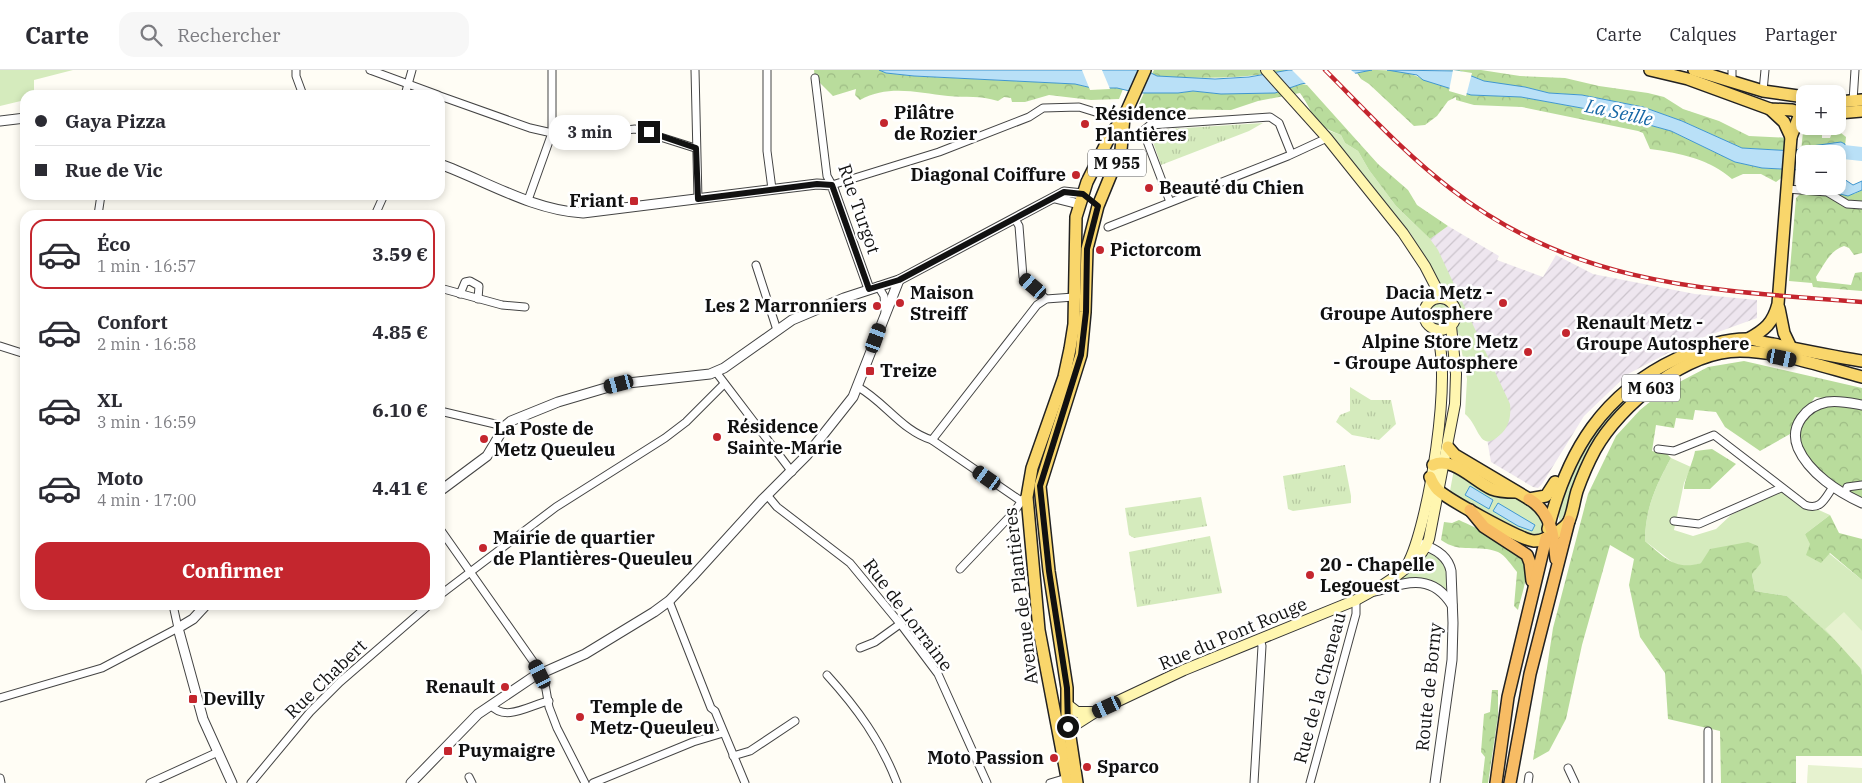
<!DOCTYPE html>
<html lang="fr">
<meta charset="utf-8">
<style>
:root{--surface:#fff;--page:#f7f7f7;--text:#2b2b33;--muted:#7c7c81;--line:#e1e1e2;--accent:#c4262e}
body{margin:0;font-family:"IBM Plex Serif",serif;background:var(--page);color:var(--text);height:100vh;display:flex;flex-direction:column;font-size:19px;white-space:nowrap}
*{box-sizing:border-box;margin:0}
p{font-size:16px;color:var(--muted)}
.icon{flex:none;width:28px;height:28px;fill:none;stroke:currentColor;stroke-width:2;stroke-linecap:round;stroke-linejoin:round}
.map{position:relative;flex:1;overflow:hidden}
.panel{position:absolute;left:20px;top:140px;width:425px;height:400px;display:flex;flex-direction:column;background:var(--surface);border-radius:15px;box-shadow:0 2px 8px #0003}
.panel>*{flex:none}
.banner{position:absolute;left:20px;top:20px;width:425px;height:110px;border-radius:15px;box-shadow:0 2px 8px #0003;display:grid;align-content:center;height:110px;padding:0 15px;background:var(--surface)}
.controls{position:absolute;left:1796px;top:15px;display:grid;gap:10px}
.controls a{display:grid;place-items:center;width:50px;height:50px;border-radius:10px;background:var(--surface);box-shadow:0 2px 8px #0003;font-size:25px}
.end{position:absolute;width:22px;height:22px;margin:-11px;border:6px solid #111;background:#fff;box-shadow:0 0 0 2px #fff}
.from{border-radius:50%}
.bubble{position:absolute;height:35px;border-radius:15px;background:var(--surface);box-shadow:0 2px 8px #0003;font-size:16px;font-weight:700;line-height:35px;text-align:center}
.car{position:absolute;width:15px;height:30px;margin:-15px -8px;border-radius:6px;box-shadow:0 0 4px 1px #0007;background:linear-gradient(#222 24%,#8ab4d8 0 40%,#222 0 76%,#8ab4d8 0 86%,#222 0)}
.banner b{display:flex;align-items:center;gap:18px;height:48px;font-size:19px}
.banner b+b{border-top:1px solid var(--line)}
.banner i{width:12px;height:12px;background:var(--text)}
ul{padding:9px 0 0;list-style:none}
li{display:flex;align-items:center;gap:15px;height:70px;margin:0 10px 8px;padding:0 5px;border:2px solid transparent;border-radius:15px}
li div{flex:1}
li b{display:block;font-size:19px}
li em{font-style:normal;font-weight:700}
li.selected{border-color:var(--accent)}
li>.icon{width:45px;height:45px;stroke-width:1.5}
.cta{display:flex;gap:10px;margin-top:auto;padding:10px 15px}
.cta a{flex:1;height:58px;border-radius:15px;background:var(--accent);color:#fff;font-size:20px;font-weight:700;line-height:58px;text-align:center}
header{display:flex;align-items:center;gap:30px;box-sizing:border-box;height:70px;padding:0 25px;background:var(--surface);border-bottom:1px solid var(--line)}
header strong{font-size:24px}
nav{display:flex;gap:28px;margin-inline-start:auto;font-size:18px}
.search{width:350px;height:45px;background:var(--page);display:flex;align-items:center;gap:12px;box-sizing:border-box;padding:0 18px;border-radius:15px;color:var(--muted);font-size:19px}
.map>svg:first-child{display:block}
</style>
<header>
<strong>Carte</strong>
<div class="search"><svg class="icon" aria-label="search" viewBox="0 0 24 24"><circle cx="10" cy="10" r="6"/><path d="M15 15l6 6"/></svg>Rechercher</div>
<nav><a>Carte</a><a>Calques</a><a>Partager</a></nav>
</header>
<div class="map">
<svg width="1862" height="713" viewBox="0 0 1862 713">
<defs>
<pattern id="industrial-furrows" width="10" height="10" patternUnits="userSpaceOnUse" patternTransform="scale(1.25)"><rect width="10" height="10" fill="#eee6ef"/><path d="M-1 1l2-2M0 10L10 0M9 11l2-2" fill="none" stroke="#cbc4cc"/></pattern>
<pattern id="forest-crowns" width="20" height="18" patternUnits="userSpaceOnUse" patternTransform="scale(1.25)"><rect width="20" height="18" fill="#b9dc9c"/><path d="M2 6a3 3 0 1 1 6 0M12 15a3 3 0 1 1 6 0" fill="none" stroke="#9ebc85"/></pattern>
<pattern id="park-tufts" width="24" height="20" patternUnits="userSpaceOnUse" patternTransform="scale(1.25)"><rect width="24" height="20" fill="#d5ebbd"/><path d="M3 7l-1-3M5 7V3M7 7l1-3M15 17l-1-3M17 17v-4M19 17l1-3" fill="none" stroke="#b6c8a1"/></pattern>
</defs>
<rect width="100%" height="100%" fill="#fffdf5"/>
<path fill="url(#industrial-furrows)" d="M 1448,156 L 1499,186 L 1497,190 L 1543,207 L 1556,185 L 1593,204 L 1695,224 L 1757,230 L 1757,248 L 1685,274 L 1628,304 L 1584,346 L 1542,414 L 1538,418 L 1533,417 L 1491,392 L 1466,247 L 1430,169 Z"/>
<g fill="#d5ebbd">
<path d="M 0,0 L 73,0 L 34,10 L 34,23 L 32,25 L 25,25 L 25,30 L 0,36 Z"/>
<path d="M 1327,60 L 1341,65 L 1345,73 L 1358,81 L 1369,100 L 1396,136 L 1430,169 L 1438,180 L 1510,334 C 1511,344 1510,355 1502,363 C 1479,386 1480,356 1465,344 L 1467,309 L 1458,262 L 1454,262 L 1461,245 L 1459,234 L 1441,217 L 1411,164 Z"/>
<circle cx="1440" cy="243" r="11"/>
<path d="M 1698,283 L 1633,325 L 1609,352 L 1560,453 L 1558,442 L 1573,394 L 1601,351 L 1648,307 Z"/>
<path d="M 1671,388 L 1691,397 L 1684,413 L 1674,460 L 1693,466 L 1716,459 L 1731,445 L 1787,418 L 1803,433 L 1830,445 L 1805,464 L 1862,510 L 1862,605 L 1858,592 L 1787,526 L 1755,521 L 1752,504 L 1701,493 L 1689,497 L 1676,495 L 1645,471 C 1645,439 1656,415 1671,388 Z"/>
<path d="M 1454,399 C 1475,408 1560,435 1540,466 C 1510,465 1475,436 1450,421 Z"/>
<path d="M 1431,483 L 1445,495 L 1448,523 C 1421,507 1418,506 1388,516 L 1423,486 Z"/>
</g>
<g fill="url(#forest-crowns)">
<path d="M 814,0 L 879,0 L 886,3 L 914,6 L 1075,14 L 1092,18 L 1106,16 L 1123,19 L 1119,29 L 1091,30 L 1049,25 L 1025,32 L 1012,32 L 1011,28 L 1004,27 L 998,31 C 979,25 967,28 948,26 C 918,23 889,14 860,30 L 855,25 L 856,19 L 833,26 L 815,8 Z"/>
<path d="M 1154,0 L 1289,0 C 1245,9 1202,9 1157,6 L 1152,4 Z"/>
<path d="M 1370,0 C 1387,0 1409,0 1424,10 L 1471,25 L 1521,27 L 1587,39 L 1607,47 L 1642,53 L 1671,61 L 1735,92 L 1762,98 L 1792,100 L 1776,112 L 1761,104 L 1743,104 L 1732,109 C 1710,89 1679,83 1650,79 L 1643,63 L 1638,61 L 1522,37 L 1474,35 L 1456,30 L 1456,27 L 1448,31 L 1437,46 L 1425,55 L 1414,56 L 1369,14 L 1361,9 L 1357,3 Z"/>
<path d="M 1442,0 L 1481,0 L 1520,6 L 1565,8 L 1599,16 L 1648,23 L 1664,27 L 1683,39 L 1719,51 L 1749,66 L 1792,68 L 1794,81 L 1742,78 L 1682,51 L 1643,37 L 1582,25 L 1549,23 L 1525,17 L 1499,14 L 1484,11 L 1459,1 Z"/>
<path d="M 1301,14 L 1307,15 L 1378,94 L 1408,120 L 1417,135 L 1448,156 L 1430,169 L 1396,136 L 1369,100 L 1358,81 L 1345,73 L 1341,65 C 1309,53 1318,48 1300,23 L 1258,31 L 1231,40 L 1150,39 L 1138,36 L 1144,23 L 1178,23 L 1193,21 L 1221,24 L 1275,23 Z"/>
<path d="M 1803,62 L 1822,63 L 1822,68 L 1830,68 L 1832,63 L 1841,63 L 1846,67 L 1844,85 L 1838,90 L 1838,84 L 1805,84 L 1805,98 L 1799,100 Z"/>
<path d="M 1821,116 L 1829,116 L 1834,120 L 1854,124 L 1862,120 L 1862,183 L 1854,185 L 1849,178 L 1844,176 C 1830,180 1824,195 1816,207 L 1817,211 L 1851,215 L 1855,203 L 1862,202 L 1862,221 L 1813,217 L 1812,213 L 1789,211 L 1796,128 L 1801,123 L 1816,121 Z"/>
<path d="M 1744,291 L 1862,318 L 1862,333 L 1815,327 L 1790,364 L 1760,381 L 1725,357 L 1716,342 L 1695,340 L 1693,350 L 1676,348 L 1674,358 L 1656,355 L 1652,381 L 1667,384 L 1671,388 C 1656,415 1645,439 1645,471 C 1664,487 1675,501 1701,493 L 1710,479 L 1748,472 L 1758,476 L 1761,493 L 1752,504 L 1755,521 L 1787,526 L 1859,592 L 1862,605 L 1862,686 L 1796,686 L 1796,713 L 1721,713 L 1720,661 L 1668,649 L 1665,603 L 1640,567 L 1629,515 L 1634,489 L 1610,475 L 1582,575 L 1566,649 L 1549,681 L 1533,690 L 1553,558 L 1588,424 L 1616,366 L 1640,340 L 1666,319 L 1708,297 Z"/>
<path d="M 1817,335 L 1862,335 L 1862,433 L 1808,393 L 1796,366 L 1796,360 Z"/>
<path d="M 1712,379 L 1736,394 L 1710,419 L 1684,419 C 1684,411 1693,392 1695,381 Z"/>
<path d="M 1830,445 L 1839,463 L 1862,469 L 1862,510 L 1830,483 L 1821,493 L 1806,485 L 1810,474 L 1805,464 Z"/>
<path d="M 1459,450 C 1476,458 1524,478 1526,498 C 1527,512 1521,526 1518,540 L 1514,536 L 1517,502 C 1512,496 1505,485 1498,482 C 1478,474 1460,484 1441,470 L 1444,452 L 1452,453 Z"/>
<path d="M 1492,620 L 1498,620 L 1498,646 L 1488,713 L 1482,713 L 1485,687 L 1481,682 L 1484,644 L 1490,642 Z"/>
</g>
<g fill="url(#park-tufts)">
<path d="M 1263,53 L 1249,61 L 1161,95 L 1151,66 L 1154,60 Z"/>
<path d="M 1350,317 L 1371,330 L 1391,330 L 1396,354 L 1379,370 L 1352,365 L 1336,352 L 1340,345 L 1350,341 Z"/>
<path d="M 1345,395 L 1351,426 L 1351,433 L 1293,441 L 1288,439 L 1283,406 Z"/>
<path d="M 1201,427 L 1207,456 L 1134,468 L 1129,465 L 1125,438 Z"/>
<path d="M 1210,466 L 1222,523 L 1137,537 L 1129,482 Z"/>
</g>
<g fill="#e6f2cf">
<path d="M 1844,542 L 1862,561 L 1862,600 L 1825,559 Z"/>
<path d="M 1808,695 L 1862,698 L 1862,713 L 1807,713 Z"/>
</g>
<g fill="#b9e0f7" stroke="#3f96cf">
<path d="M 879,0 L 1145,0 L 1157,6 L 1215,9 L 1249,7 L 1289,0 L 1372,0 L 1301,14 L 1275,23 L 1221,24 L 1193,21 L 1178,23 L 1138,23 L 1117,18 L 1092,18 L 1075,14 L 914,6 L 886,3 Z"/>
<path d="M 1387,0 L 1459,1 L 1484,11 L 1525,17 L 1549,23 L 1582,25 L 1643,37 L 1682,51 L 1742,78 L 1794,81 L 1804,77 L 1841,72 L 1845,74 L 1844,85 L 1838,90 L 1838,84 L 1805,84 L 1805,98 L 1800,100 L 1762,98 L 1735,92 L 1671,61 L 1642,53 L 1607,47 L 1587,39 L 1521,27 L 1471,25 L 1423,10 L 1417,5 Z"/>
<path d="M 1838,105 L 1853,115 L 1862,111 L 1862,120 L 1848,126 L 1840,124 L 1829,116 L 1838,116 Z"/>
<path d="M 1470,416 L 1493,430 L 1489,439 L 1465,425 Z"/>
<path d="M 1498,433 L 1535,455 L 1532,461 L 1518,456 L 1493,441 Z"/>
</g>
<g fill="#fffdf5">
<path d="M 1082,0 L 1102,0 L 1110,19 L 1090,20 Z"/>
<path d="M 1292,0 L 1351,0 L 1357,5 L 1307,15 Z"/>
<path d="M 1453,0 L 1472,3 L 1466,26 L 1449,21 Z"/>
</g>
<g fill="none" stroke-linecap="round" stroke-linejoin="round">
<path stroke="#b9e0f7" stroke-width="14" d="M 1833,84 L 1835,81 L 1862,84"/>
<g stroke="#444" stroke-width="9">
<g id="minor">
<path d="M 296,0 L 296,6 L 303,25"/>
<path d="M 370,0 L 438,25"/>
<path d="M 695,0 L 698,129"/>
<path d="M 767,0 L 767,81 L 772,119"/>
<path d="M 1732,0 L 1732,12"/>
<path d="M 815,8 L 827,106 L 832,115 L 939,82 L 1029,47 L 1043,38 L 1079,37 L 1108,46 L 1124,47"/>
<path d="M 1763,21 L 1765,0"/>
<path d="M 405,25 L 412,0"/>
<path d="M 440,26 L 530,58 L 552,63 L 582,65 L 635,59 L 695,78"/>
<path d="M 1853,31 L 1855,0"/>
<path d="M 1787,119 L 1827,122 L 1847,134 L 1862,135"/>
<path d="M 528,130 L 552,63 L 552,0"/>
<path d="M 1170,132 L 1145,66 L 1144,60 L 1150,55 L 1270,47 L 1279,53 L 1291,83"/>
<path d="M 98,145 L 101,125"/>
<path d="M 375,145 L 384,125"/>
<path d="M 1015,149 L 1019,156 L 1023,207 L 1046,229"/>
<path d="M 1108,157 L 1288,86 L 1327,68"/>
<path d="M 756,195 L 777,260"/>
<path d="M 878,216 L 884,226 L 885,241"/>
<path d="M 440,218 L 502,235 L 525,237"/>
<path d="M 460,224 L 465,212 L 470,211 L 479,216 L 478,229"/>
<path d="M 0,276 L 25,284"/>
<path d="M 716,302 L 792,402"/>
<path d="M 858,317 C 885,332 902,361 932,370 L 1021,431"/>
<path d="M 440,341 L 495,354"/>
<path d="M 932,370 L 1037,235 L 1046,229 L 1074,227"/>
<path d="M 1658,379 L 1674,381 L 1714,365 L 1805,435 C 1821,441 1825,428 1833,417"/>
<path d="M 1845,424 L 1847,417 L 1862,415"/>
<path d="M 767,425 L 777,437 L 850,493 L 902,556 L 938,604 L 987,713"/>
<path d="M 1674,451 L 1699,454 L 1781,418"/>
<path d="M 440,459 L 535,594"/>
<path d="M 960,499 L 1014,442 L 1023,429"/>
<path d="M 440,525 L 556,437 L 665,368 L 686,352 L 724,314"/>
<path d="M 669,531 L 711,638 L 715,641 L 745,713"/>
<path d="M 860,578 L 875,572 L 900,554"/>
<path d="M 827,605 C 857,638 881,671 897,713"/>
<path d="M 545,614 L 549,637 L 557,658 L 585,713"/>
<path d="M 0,628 L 102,598 L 178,558 L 173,535"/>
<path d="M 491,635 C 505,653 532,634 549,631"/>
<path d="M 1708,661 L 1708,713"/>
<path d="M 733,686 L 750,681 L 795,651"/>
<path d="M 1568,698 L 1575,713"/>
<path d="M 469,707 L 472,713"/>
<path d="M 0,708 L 1,713"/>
<path d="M 150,713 L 218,682"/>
<path d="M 251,713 L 310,642 L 340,612 L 429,535"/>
<path d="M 593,713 L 693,672 L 723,663"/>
<path d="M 1050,713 L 1067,708"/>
<path d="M 1254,713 L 1262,576 L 1260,569"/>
<path d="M 1310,713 L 1356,544 L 1356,530"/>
<path d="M 1528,713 L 1529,706"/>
</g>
</g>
<g stroke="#444" stroke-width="11">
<g id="tertiary">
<path d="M 0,51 L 25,48"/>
<path d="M 440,94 C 486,111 532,140 583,143 L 817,114 L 832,115 L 869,219"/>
<path d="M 1055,128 L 1079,134"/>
<path d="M 1862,335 C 1851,333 1839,330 1827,332 C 1806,336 1789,356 1798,378 C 1809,403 1838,422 1862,433"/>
<path d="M 440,421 L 487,386 L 505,356 L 511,351 L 558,332 L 619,314 L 710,304 L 724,298 L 792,250 L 844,228 L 899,210 L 1064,122 L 1083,124"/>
<path d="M 1420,474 C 1434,478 1448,486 1451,501 L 1453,553 L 1452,590 L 1435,713"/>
<path d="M 1375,521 C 1406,513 1431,502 1452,535"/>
<path d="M 206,535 L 193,549 L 178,558 L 203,649 L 232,713"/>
<path d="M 411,713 L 478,644 L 533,607 L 585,584 L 654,542 L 669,531 L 692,507 L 762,430 L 807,385 L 853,327 L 899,210"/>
</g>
</g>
<g stroke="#333" stroke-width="12">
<g id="secondary">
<path d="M 1266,0 L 1327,68 L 1403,163 L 1425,196 L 1441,227"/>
<circle cx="1440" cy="244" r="16"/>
<path d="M 1407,495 C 1428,459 1455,296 1435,260"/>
<path d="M 1068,635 L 1077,642 L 1093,642"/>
<path d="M 1061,659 L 1075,655 L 1097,641 L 1184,600 L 1356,530 C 1379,518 1422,494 1429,469 L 1455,334 L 1456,304 L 1451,256"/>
</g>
</g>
<g stroke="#222" stroke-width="14">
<g id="primary">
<path d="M 1650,0 L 1688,9 L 1770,39 L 1792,40 L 1805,44"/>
<path d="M 1694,0 L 1763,21 L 1805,27"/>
<path d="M 1838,32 L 1862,30"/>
<path d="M 1770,39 L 1784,52 L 1791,67"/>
<path d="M 1838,43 L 1862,41"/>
<path d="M 1779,238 L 1784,263 L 1793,282"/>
<path d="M 1748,269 C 1765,260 1773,253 1778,234 L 1791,67 L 1800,44 L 1805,40"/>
<path d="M 1448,377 L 1455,385 L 1529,429 L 1546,426 L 1555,412"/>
<path d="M 1433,395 C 1453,386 1474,411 1492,419 C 1499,422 1508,422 1516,422"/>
<path d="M 1430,407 C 1432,412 1434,416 1438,420 C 1449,430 1521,470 1534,471 C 1542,471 1553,466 1559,461 C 1563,458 1567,455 1569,451 C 1573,442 1574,431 1577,421 C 1582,407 1588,393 1595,380 C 1620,335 1686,281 1740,281 C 1779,281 1824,297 1862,307"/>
<path d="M 1548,459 C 1567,381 1603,323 1678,288 C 1698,278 1723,269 1747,269 C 1755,269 1764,273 1773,274 C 1802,280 1832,286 1862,291"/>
<path d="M 1068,713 L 1039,560 L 1027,427 L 1032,398 L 1064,307 L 1070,279 L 1074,254 L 1076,147 L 1087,112 L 1111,64 L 1124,47 L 1145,0"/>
<path d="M 1077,713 L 1067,647 L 1067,618 L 1049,501 L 1040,416 L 1081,285 L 1085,242 L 1087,179 L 1098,136 L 1121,80 L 1124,47"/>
</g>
</g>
<g stroke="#222" stroke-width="14">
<g id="trunk">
<path d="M 1529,429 C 1551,442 1554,466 1556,489"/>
<path d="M 1470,440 L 1484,457 L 1527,485 L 1530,493 L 1532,511"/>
<path d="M 1496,713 L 1508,627 L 1546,468"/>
<path d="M 1510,713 L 1530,604 L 1569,451"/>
</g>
</g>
<use href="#minor" stroke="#fff" stroke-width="7"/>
<use href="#tertiary" stroke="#fff" stroke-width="9"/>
<use href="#secondary" stroke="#fff6b0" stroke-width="10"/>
<use href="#primary" stroke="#f9d66b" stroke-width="11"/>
<use href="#trunk" stroke="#f7bc64" stroke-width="11"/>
<g stroke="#c4262e" stroke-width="4.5">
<path id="rail" d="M 1325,0 C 1366,41 1405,84 1451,119 C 1577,217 1710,220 1862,232"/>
</g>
<use href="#rail" stroke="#fff" stroke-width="2.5" stroke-dasharray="8" stroke-linecap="butt"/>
<g stroke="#444" stroke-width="9" stroke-linecap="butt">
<path id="minor-bridge" d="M 535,594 L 545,614"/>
</g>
<use href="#minor-bridge" stroke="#fff" stroke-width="7"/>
</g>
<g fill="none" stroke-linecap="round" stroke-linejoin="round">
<path stroke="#111" stroke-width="6" d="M 649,62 L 696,78 L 698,129 L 817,114 L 832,115 L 869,219 L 899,210 L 1064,122 L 1083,124 L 1098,136 L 1087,179 L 1086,242 L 1081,285 L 1040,416 L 1049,501 L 1067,618 L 1068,657"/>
</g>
<g fill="#c4262e" stroke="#fff" stroke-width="2">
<circle cx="884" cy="53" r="5"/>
<circle cx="1085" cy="54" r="5"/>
<circle cx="1076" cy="105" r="5"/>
<circle cx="1149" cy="118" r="5"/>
<rect x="629" y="126" width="10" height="10" rx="2.5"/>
<circle cx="1100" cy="180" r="5"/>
<circle cx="900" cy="233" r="5"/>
<circle cx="1503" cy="233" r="5"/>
<circle cx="877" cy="236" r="5"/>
<circle cx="1566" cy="263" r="5"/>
<circle cx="1528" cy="282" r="5"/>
<rect x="865" y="296" width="10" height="10" rx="2.5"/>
<circle cx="717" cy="367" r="5"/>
<circle cx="484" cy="369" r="5"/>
<circle cx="483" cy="478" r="5"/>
<circle cx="1310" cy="505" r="5"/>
<circle cx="505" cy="617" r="5"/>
<rect x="188" y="624" width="10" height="10" rx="2.5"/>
<circle cx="580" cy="647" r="5"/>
<rect x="443" y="676" width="10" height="10" rx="2.5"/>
<circle cx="1054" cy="688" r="5"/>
<circle cx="1087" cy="697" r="5"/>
</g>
<g text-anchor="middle" stroke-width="5" stroke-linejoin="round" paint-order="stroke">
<g fill="#fff" stroke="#585858" stroke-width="1">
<rect x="1088" y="79.5" width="58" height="27" rx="4"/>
<rect x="1622" y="304.5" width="58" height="27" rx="4"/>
</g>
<g font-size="16" font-weight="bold" fill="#111">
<text x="1117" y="99">M 955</text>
<text x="1651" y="324">M 603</text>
</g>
<g font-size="18" font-weight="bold" fill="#111" stroke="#fff" text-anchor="start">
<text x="894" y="49">Pilâtre<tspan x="894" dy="21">de Rozier</tspan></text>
<text x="1095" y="50">Résidence<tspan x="1095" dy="21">Plantières</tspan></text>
<text x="1066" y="111" text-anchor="end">Diagonal Coiffure</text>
<text x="1159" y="124">Beauté du Chien</text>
<text x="624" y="137" text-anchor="end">Friant</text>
<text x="1110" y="186">Pictorcom</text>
<text x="910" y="229">Maison<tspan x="910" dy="21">Streiff</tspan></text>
<text x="1493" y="229" text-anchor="end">Dacia Metz -<tspan x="1493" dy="21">Groupe Autosphere</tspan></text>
<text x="867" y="242" text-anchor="end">Les 2 Marronniers</text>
<text x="1576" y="259">Renault Metz -<tspan x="1576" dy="21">Groupe Autosphere</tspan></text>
<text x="1518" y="278" text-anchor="end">Alpine Store Metz<tspan x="1518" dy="21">- Groupe Autosphere</tspan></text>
<text x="880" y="307">Treize</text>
<text x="727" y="363">Résidence<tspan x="727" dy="21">Sainte-Marie</tspan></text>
<text x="494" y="365">La Poste de<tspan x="494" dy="21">Metz Queuleu</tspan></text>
<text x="493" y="474">Mairie de quartier<tspan x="493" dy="21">de Plantières-Queuleu</tspan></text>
<text x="1320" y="501">20 - Chapelle<tspan x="1320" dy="21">Legouest</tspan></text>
<text x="495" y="623" text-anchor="end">Renault</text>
<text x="203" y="635">Devilly</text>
<text x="590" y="643">Temple de<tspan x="590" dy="21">Metz-Queuleu</tspan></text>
<text x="458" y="687">Puymaigre</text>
<text x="1044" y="694" text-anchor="end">Moto Passion</text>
<text x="1097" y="703">Sparco</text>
</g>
<g font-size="18" fill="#111" stroke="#fff">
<text transform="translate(859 139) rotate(71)" y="6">Rue Turgot</text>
<text transform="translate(1021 526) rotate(-97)" y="6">Avenue de Plantières</text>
<text transform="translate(908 545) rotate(53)" y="6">Rue de Lorraine</text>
<text transform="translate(1233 564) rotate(-23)" y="6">Rue du Pont Rouge</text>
<text transform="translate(326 609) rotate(-44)" y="6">Rue Chabert</text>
<text transform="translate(1429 617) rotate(-84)" y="6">Route de Borny</text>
<text transform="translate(1320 618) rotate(-75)" y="6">Rue de la Cheneau</text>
</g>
<g font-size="19" font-style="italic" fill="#1768a6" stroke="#fff">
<text transform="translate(1619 42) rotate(12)" y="7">La Seille</text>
</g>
</g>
</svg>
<div class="controls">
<a>+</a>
<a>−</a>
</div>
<i class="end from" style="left:1068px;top:657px"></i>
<i class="end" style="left:649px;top:62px"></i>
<div class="bubble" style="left:549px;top:45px;width:82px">3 min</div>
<i class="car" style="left:1033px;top:216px;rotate:311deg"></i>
<i class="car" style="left:876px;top:268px;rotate:20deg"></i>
<i class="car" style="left:1782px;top:288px;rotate:102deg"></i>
<i class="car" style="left:619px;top:314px;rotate:255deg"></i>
<i class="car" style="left:987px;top:408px;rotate:305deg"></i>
<i class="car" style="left:540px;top:604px;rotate:334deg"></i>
<i class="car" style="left:1107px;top:637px;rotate:245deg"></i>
<div class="banner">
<b><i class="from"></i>Gaya Pizza</b>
<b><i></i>Rue de Vic</b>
</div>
<section class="panel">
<ul>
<li class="selected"><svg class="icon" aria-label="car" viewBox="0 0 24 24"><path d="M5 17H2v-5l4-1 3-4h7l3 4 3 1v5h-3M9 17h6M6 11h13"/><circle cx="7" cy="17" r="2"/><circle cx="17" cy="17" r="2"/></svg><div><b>Éco</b><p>1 min · 16:57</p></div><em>3.59 €</em></li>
<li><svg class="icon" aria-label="car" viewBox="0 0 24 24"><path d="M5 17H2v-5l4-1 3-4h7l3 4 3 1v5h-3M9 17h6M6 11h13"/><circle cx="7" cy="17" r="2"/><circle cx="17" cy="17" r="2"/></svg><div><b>Confort</b><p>2 min · 16:58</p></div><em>4.85 €</em></li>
<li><svg class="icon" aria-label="car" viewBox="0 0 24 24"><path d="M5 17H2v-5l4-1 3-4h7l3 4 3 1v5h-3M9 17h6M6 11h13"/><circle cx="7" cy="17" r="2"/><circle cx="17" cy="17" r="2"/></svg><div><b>XL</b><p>3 min · 16:59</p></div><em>6.10 €</em></li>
<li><svg class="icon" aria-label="car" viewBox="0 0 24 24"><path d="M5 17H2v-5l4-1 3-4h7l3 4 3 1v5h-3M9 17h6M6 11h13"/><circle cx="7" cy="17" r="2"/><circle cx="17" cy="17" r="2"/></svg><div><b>Moto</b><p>4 min · 17:00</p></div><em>4.41 €</em></li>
</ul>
<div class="cta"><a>Confirmer</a></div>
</section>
</div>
